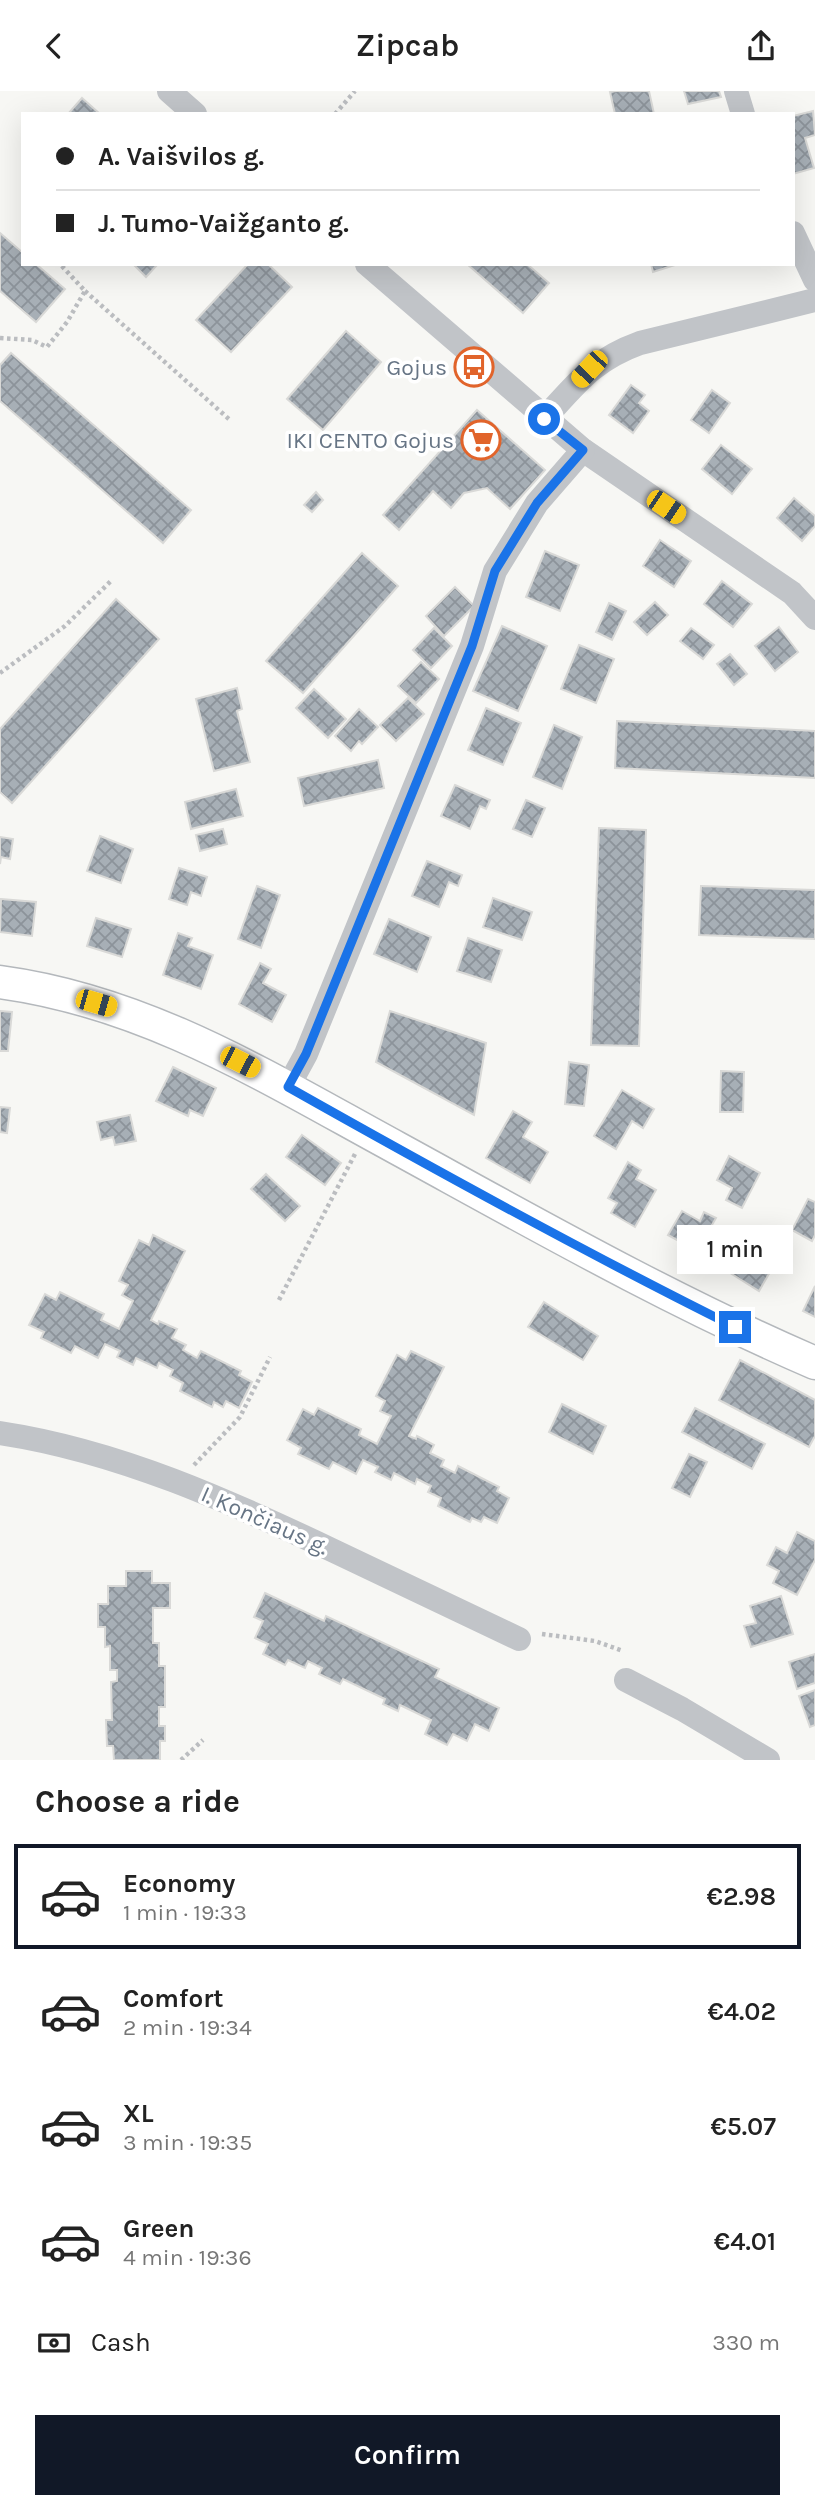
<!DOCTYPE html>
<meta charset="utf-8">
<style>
:root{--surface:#fff;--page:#f6f6f6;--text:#222;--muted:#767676;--line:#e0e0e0;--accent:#111827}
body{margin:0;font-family:Karla,sans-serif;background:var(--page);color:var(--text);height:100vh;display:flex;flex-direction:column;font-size:26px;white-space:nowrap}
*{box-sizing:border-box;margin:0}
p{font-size:23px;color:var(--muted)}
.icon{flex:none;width:38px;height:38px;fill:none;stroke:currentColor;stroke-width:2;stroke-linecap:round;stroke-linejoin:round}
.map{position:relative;height:1669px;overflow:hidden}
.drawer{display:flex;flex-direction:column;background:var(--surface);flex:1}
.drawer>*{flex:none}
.guide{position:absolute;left:21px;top:21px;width:774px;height:154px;border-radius:0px;box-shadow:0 7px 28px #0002;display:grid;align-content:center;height:154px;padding:0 35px;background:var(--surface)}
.end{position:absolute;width:32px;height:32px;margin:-16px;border:9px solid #1a73e8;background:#fff;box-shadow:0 0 0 4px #fff}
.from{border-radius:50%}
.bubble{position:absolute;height:49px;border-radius:0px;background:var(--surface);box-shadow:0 7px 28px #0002;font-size:23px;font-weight:600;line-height:49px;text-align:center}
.car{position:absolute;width:21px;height:42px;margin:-21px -10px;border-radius:9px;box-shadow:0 0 5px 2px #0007;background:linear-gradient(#f5c518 24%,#345 0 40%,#f5c518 0 76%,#345 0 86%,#f5c518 0)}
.guide b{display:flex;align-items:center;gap:24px;height:66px;font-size:26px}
.guide b+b{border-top:2px solid var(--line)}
.guide i{width:18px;height:18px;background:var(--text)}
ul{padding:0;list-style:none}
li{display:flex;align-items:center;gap:21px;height:105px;margin:0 14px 10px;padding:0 21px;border:4px solid transparent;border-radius:0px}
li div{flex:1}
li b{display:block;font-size:26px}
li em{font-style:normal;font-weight:600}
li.active{border-color:var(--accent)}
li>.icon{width:63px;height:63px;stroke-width:1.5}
h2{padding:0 35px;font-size:32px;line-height:84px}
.pay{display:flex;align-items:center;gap:18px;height:77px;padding:0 35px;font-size:26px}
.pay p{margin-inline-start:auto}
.primary-button{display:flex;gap:14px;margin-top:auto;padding:14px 35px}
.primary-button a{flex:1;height:80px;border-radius:0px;background:var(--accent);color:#fff;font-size:28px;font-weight:600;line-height:80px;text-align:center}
header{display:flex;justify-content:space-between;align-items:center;height:91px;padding:0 35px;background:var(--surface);font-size:32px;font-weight:600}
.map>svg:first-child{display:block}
</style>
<header><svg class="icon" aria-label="back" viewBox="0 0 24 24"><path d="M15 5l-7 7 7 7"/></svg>Zipcab<svg class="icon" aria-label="share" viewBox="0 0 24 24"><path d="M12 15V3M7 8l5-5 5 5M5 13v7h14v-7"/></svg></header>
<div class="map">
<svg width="815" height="1669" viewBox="0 0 815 1669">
<defs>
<pattern id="building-cross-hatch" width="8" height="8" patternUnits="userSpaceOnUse" patternTransform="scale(1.75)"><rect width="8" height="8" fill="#a7afb6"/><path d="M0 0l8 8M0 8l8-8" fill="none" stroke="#8c939a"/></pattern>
</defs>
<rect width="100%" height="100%" fill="#f7f7f4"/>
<g fill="url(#building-cross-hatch)" stroke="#d9d9d7" stroke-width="2">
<path d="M 616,0 L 649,0 L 654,23 L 615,23 L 610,1 Z"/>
<path d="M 684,0 L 719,0 L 721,6 L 688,13 Z"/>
<path d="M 82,7 L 100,23 L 68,23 Z"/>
<path d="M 813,20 L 815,44 L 805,47 L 814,77 L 793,83 L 793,25 Z"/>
<path d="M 0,142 L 23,162 L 23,173 L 36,173 L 65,198 L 36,231 L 0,200 Z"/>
<path d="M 133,173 L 158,173 L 146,186 Z"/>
<path d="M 248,173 L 268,173 L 292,196 L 231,261 L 196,229 Z"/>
<path d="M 467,173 L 527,173 L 549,192 L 523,222 Z"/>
<path d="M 651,173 L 678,173 L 653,181 Z"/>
<path d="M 346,240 L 381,271 L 323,339 L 287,308 Z"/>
<path d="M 11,262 L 191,419 L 163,452 L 0,310 L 0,274 Z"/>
<path d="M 631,294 L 645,304 L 639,312 L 649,320 L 633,342 L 609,324 Z"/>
<path d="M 712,299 L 730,312 L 709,342 L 691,329 Z"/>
<path d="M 477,319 L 545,379 L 510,418 L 487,397 L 464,402 L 451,417 L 433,400 L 399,439 L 383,424 Z"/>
<path d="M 721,354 L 752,378 L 732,403 L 702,378 Z"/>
<path d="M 316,401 L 323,409 L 312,421 L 304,414 Z"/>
<path d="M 794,407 L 815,425 L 815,435 L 802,450 L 777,427 Z"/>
<path d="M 660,449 L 691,470 L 674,496 L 643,475 Z"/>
<path d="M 545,460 L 579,474 L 560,520 L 526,506 Z"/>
<path d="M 362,462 L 398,495 L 303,602 L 266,570 Z"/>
<path d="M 722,490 L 752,513 L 733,536 L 704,513 Z"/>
<path d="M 455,496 L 474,515 L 444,545 L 426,525 Z"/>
<path d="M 116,508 L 159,548 L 12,712 L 0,701 L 0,638 Z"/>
<path d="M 655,511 L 668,524 L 647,544 L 634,531 Z"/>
<path d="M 609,512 L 626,520 L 612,549 L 596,541 Z"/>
<path d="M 502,535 L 547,555 L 518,620 L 473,600 Z"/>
<path d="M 779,536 L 798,561 L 775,580 L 755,555 Z"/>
<path d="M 434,537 L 452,555 L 431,577 L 413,559 Z"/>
<path d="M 691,537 L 714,554 L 703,568 L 680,550 Z"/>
<path d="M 579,554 L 614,568 L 596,612 L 561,598 Z"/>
<path d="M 730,563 L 747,583 L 734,594 L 717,573 Z"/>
<path d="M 421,571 L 439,588 L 416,612 L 398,595 Z"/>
<path d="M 237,597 L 242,618 L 237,620 L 250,671 L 214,680 L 196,608 Z"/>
<path d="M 314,598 L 346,628 L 328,647 L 296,617 Z"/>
<path d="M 408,607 L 424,623 L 396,650 L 380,634 Z"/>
<path d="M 486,617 L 521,632 L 503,674 L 468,659 Z"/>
<path d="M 359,618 L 378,636 L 362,653 L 359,650 L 351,660 L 335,645 Z"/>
<path d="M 617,630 L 815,640 L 815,687 L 615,677 Z"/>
<path d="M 554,634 L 582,646 L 562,698 L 533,686 Z"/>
<path d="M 378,669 L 384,697 L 304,715 L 298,687 Z"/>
<path d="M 455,694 L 490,709 L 486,718 L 480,715 L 470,738 L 441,725 Z"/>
<path d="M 236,698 L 243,725 L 191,738 L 185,711 Z"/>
<path d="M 526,709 L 545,717 L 532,746 L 513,738 Z"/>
<path d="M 599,737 L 646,739 L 639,955 L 591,954 Z"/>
<path d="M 223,738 L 227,753 L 200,760 L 196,744 Z"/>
<path d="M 100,745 L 133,758 L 121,792 L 87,780 Z"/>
<path d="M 0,746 L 13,748 L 10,768 L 1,766 L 0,773 Z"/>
<path d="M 427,770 L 462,784 L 458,795 L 449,791 L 439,816 L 412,805 Z"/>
<path d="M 179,777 L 207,786 L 201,805 L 191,801 L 187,814 L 169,808 Z"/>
<path d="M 257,795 L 280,804 L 261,857 L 238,848 Z"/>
<path d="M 701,795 L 815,799 L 815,848 L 699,844 Z"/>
<path d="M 493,807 L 532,821 L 522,849 L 483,836 Z"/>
<path d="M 1,808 L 36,811 L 32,845 L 0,841 Z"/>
<path d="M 96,827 L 131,838 L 122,866 L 87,855 Z"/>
<path d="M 389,828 L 431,846 L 417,881 L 374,863 Z"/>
<path d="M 178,842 L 192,847 L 188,855 L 213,864 L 201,898 L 163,884 Z"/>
<path d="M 468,847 L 502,859 L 491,891 L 457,880 Z"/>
<path d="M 260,872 L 271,878 L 263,892 L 286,904 L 272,931 L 239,913 Z"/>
<path d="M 0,920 L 12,921 L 8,960 L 0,960 Z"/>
<path d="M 390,920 L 486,952 L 474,1024 L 376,971 Z"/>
<path d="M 569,971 L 589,974 L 584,1015 L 565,1013 Z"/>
<path d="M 173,976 L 216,997 L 203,1025 L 190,1019 L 188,1025 L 156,1010 Z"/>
<path d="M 721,980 L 744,981 L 743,1021 L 720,1021 Z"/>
<path d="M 622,999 L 654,1018 L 643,1037 L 632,1030 L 616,1058 L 594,1045 Z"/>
<path d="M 0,1016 L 10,1017 L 7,1042 L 0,1041 Z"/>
<path d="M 513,1020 L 532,1031 L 523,1046 L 548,1061 L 530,1092 L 486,1067 Z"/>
<path d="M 130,1024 L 136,1050 L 115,1054 L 113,1046 L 101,1049 L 97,1031 Z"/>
<path d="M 302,1044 L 341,1072 L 325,1094 L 286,1066 Z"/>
<path d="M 729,1065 L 760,1082 L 742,1117 L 726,1109 L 732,1097 L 717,1089 Z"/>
<path d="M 628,1071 L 641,1079 L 636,1088 L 656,1099 L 635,1136 L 611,1122 L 617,1112 L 608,1107 Z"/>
<path d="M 266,1083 L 300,1115 L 285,1130 L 251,1098 Z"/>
<path d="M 808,1108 L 815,1111 L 815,1144 L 812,1150 L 792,1139 Z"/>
<path d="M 682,1120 L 700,1130 L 704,1121 L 716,1127 L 697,1160 L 668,1144 Z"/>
<path d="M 749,1142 L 762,1150 L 758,1157 L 777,1169 L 759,1200 L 727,1180 Z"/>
<path d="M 153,1144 L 185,1160 L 151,1229 L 158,1233 L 159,1230 L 177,1238 L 172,1247 L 186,1254 L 183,1259 L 197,1267 L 201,1260 L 241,1280 L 239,1284 L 252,1291 L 239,1317 L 226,1310 L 223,1316 L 214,1311 L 212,1316 L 180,1300 L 183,1292 L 170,1285 L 173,1279 L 159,1272 L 157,1277 L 136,1267 L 133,1274 L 117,1266 L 120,1260 L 105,1253 L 98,1267 L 75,1255 L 71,1262 L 41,1247 L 44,1241 L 29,1234 L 45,1203 L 56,1209 L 60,1201 L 104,1223 L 101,1229 L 119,1238 L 133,1210 L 122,1204 L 128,1194 L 119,1190 L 139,1149 L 149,1154 Z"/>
<path d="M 815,1195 L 815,1226 L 803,1220 Z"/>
<path d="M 544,1211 L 598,1245 L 583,1269 L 528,1236 Z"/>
<path d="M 411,1260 L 444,1276 L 409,1345 L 416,1348 L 417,1345 L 434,1354 L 430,1362 L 444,1369 L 441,1375 L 455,1382 L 458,1375 L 499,1396 L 497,1400 L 509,1407 L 497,1432 L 484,1426 L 481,1431 L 472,1427 L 470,1431 L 438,1415 L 441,1407 L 428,1401 L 431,1395 L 417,1388 L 415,1393 L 394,1382 L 391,1389 L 375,1381 L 378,1376 L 363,1369 L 356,1383 L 333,1371 L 329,1378 L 298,1363 L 301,1357 L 287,1349 L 303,1318 L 314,1324 L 318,1317 L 361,1338 L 359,1344 L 377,1353 L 391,1325 L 380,1320 L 385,1310 L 376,1305 L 397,1264 L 406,1269 Z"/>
<path d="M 740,1269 L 815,1309 L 815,1345 L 809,1356 L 719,1309 Z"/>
<path d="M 562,1313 L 606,1335 L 593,1363 L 549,1341 Z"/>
<path d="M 695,1317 L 765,1353 L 752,1378 L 682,1341 Z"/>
<path d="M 689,1363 L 707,1371 L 690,1406 L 672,1397 Z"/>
<path d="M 797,1441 L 815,1450 L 815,1469 L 797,1504 L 773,1492 L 779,1480 L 767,1474 L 776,1456 L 787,1462 Z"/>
<path d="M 126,1480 L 152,1480 L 152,1492 L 170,1492 L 170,1517 L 153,1517 L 153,1552 L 159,1552 L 159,1575 L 165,1575 L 165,1616 L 159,1616 L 159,1635 L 165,1635 L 165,1650 L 160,1650 L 160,1669 L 114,1669 L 113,1655 L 107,1655 L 106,1629 L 112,1629 L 111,1591 L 117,1590 L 117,1579 L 110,1579 L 110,1555 L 105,1556 L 105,1536 L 98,1536 L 98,1513 L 108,1513 L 108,1495 L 126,1495 Z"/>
<path d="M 265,1502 L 324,1530 L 326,1525 L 439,1578 L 435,1586 L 499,1617 L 489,1640 L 475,1633 L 467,1650 L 453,1643 L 447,1654 L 425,1643 L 431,1629 L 400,1614 L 398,1620 L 383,1613 L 385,1608 L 343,1588 L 340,1593 L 319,1583 L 322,1577 L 308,1570 L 305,1577 L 288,1569 L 285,1574 L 263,1563 L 268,1553 L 255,1547 L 263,1530 L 254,1526 Z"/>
<path d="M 781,1505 L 793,1543 L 751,1556 L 744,1535 L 756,1532 L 750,1515 Z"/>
<path d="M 815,1563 L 815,1592 L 797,1598 L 789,1571 Z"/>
<path d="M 815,1599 L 815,1634 L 810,1636 L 799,1605 Z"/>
</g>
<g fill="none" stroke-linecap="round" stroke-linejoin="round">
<g stroke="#b4b8bc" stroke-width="35">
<path id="major" d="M 0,891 C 148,911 268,987 397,1057 C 534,1132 671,1210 815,1272"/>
</g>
<g stroke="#bbbdc0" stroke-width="4.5" stroke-dasharray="3.5 3.5" stroke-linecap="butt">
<path d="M 335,23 L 355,0"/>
<path d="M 85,200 L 230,329"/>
<path d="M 0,247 L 32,249 L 47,256 L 67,231 L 85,200 L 60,173"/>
<path d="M 0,582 L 65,535 L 112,489"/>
<path d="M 279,1209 L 355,1063"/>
<path d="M 194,1374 L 240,1326 L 270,1266"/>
<path d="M 542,1543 L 595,1550 L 623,1560"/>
<path d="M 181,1669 L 203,1649"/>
</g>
<g stroke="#c1c4c8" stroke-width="24">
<path d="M 169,0 L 195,23"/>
<path d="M 736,0 L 743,23"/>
<path d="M 793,142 L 815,189"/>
<path d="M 367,173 L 583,359 L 792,502 L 815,527"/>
<path d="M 544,328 C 577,292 593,269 640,252 L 815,209"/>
<path d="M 288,996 L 306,963 L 472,555 L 495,480 L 537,412 L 583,359"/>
<path d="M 0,1342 C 119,1360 229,1410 336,1461 C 397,1490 458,1519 519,1548"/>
<path d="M 626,1589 L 682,1618 L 768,1669"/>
</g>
<use href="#major" stroke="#fff" stroke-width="32"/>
</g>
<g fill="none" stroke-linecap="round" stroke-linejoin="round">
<path stroke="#1a73e8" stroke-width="9" d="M 544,328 L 583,359 L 537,412 L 495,480 L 472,555 L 306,963 L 288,996 C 435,1079 584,1161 735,1236"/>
</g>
<defs>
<g id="bus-ring" transform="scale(2.0125)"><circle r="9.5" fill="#fff" stroke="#e1642b" stroke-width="1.5"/><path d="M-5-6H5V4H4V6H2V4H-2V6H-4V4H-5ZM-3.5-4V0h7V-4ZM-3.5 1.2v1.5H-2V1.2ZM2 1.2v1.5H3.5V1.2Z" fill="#e1642b"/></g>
<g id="supermarket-ring" transform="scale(2.0125)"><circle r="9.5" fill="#fff" stroke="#e1642b" stroke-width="1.5"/><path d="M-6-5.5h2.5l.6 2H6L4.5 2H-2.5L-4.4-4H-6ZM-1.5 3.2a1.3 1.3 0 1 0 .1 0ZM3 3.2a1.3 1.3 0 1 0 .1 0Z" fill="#e1642b"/></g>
</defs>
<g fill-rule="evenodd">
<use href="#bus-ring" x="474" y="276"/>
<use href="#supermarket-ring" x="481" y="349"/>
</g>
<g text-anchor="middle" stroke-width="7" stroke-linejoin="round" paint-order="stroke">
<g font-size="23" fill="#677585" stroke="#fff" text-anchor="end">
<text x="447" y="284">Gojus</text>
<text x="454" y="357">IKI CENTO Gojus</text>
</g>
<g font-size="23" fill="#677585" stroke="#fff">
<text transform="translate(265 1429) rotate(24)" y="8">I. Končiaus g.</text>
</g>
</g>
</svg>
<i class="end from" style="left:544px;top:328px"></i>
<i class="end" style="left:735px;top:1236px"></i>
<div class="bubble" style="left:677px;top:1134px;width:116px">1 min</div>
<i class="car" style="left:589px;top:278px;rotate:223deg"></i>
<i class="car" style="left:666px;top:416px;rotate:124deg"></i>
<i class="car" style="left:96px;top:912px;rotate:106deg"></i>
<i class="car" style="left:240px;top:971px;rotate:117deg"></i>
<div class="guide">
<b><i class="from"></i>A. Vaišvilos g.</b>
<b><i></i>J. Tumo-Vaižganto g.</b>
</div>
</div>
<section class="drawer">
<h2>Choose a ride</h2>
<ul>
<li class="active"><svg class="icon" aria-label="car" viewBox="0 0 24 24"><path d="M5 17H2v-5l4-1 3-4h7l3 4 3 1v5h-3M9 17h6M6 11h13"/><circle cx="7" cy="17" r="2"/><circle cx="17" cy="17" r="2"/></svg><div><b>Economy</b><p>1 min · 19:33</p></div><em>€2.98</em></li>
<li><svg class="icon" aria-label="car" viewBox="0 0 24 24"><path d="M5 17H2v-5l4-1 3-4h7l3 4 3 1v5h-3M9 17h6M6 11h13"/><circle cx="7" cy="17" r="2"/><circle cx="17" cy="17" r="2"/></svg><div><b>Comfort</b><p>2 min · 19:34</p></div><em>€4.02</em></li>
<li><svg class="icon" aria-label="car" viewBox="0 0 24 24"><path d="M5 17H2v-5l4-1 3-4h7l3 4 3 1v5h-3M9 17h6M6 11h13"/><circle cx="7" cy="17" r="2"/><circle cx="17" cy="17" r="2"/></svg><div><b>XL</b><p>3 min · 19:35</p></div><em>€5.07</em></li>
<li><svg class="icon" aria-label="car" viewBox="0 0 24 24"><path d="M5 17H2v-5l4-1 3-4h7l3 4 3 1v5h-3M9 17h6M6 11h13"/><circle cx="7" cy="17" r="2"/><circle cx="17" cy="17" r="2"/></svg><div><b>Green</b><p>4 min · 19:36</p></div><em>€4.01</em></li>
</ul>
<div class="pay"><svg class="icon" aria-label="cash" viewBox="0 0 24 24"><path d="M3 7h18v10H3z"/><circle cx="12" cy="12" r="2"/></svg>Cash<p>330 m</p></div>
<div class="primary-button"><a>Confirm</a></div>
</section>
